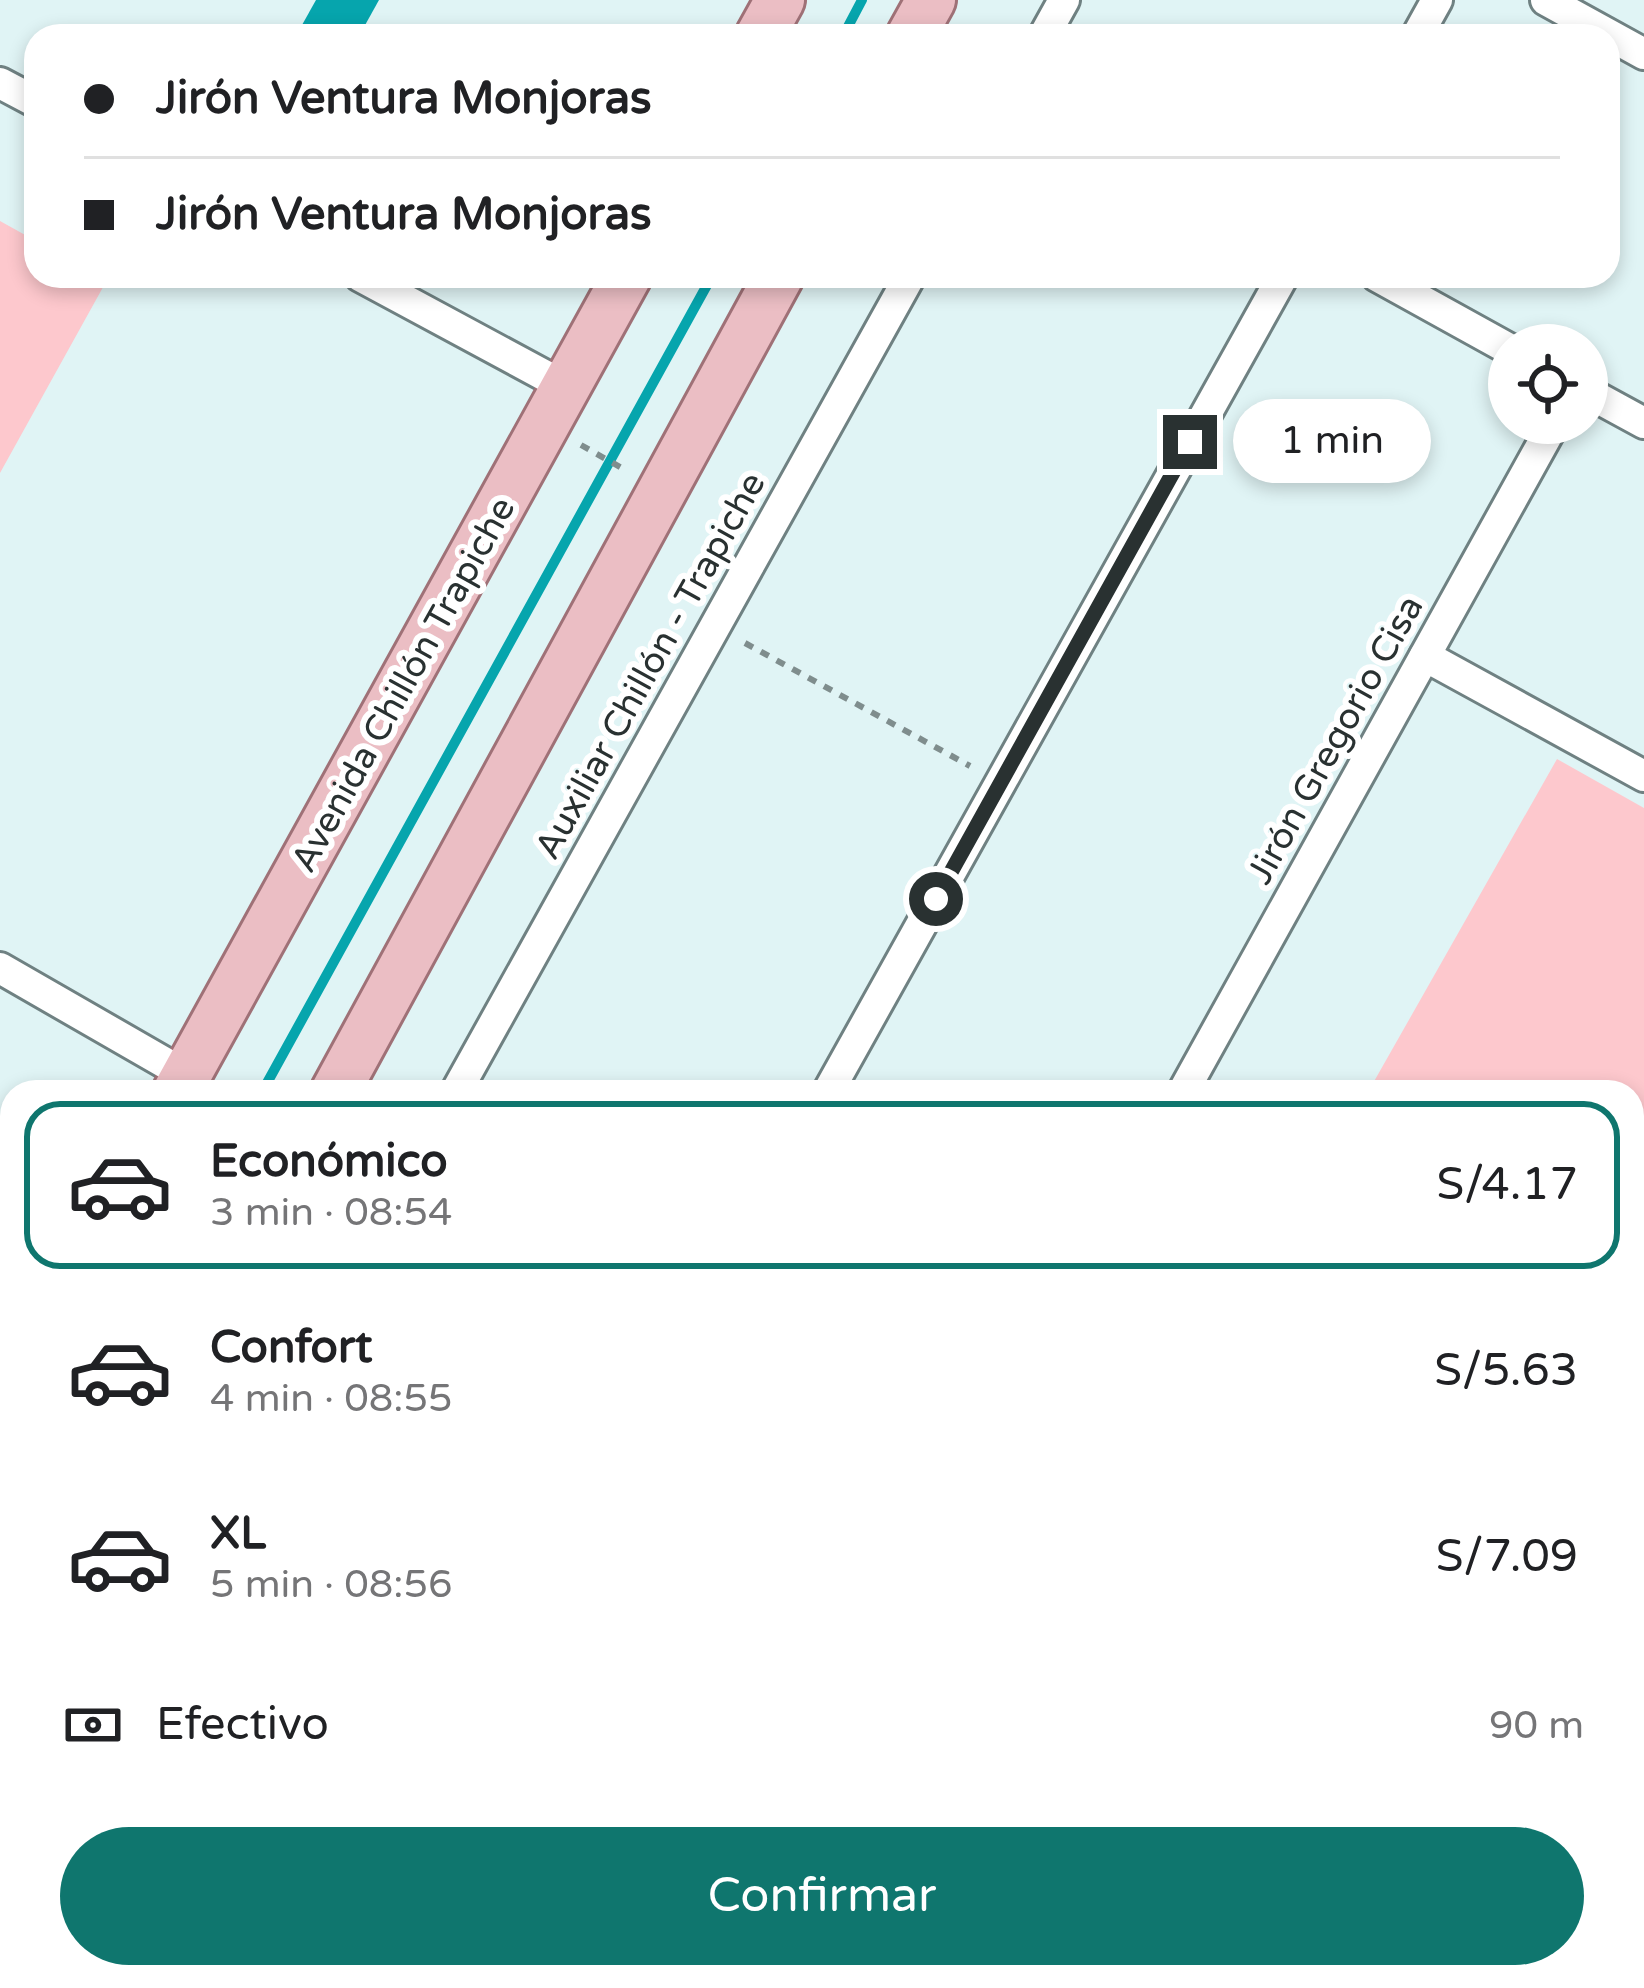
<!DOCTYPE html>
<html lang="es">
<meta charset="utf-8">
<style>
:root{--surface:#fff;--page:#f2f2f2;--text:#202124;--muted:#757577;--line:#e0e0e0;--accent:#0f766e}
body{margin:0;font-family:"Varela Round",sans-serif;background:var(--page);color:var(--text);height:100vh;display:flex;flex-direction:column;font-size:45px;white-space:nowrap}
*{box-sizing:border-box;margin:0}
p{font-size:39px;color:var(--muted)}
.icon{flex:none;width:66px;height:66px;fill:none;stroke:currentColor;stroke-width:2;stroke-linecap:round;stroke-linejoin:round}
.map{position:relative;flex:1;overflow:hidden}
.drawer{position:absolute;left:0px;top:1080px;width:1644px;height:909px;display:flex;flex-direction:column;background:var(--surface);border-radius:36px 36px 0 0;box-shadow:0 6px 18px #0003}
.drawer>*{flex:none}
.banner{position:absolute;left:24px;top:24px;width:1596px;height:264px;border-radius:36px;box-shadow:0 6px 18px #0003;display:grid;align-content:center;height:264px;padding:0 60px;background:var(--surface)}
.tools{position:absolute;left:1488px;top:324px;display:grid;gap:24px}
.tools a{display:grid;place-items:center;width:120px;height:120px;border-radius:50%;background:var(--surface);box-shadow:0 6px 18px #0003;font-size:60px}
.end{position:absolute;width:54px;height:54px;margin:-27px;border:15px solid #293131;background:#fff;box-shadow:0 0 0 6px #fff}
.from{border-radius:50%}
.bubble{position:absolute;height:84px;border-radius:42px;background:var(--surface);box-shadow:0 6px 18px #0003;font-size:39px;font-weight:600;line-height:84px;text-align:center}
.banner b{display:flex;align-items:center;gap:42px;height:114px;font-size:45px}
.banner b+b{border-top:3px solid var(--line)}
.banner i{width:30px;height:30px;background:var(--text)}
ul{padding:21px 0 0;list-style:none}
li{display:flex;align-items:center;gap:36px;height:168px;margin:0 24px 18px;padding:0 36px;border:6px solid transparent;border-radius:36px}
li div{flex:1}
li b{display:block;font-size:45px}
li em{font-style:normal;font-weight:600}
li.current{border-color:var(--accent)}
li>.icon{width:108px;height:108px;stroke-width:1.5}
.pay{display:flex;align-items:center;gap:30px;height:132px;padding:0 60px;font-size:45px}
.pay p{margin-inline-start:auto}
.button{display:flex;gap:24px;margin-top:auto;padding:24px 60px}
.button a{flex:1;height:138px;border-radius:72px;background:var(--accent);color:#fff;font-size:48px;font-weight:600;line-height:138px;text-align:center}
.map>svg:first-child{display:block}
</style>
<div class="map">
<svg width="1644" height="1988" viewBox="0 0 1644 1988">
<rect width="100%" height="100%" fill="#e0f4f5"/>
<g fill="#fdc8cd">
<path d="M 0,221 L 36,241 L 36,276 L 100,276 L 107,280 L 0,473 Z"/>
<path d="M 1557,759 L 1644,808 L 1644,1323 L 1632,1344 L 1632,1092 L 1368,1092 Z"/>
</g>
<path fill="#06a5ad" d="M 316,0 L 379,0 L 359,36 L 322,36 L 302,25 Z"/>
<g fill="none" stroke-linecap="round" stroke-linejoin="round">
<g stroke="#06a5ad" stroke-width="10">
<path d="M 843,36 L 862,0"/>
<path d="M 262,1092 L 712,276"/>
<path d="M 0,1572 L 12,1551"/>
</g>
<g stroke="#6f8182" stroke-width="36">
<g id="minor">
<path d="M 1546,0 L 1644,54"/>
<path d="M 1044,36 L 1064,0"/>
<path d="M 1417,36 L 1437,0"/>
<path d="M 0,83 L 36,102"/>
<path d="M 360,276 L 566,387"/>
<path d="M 1377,276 L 1509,349"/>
<path d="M 1587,392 L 1644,423"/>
<path d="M 1425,656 L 1644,776"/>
<path d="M 0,968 L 186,1075"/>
<path d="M 456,1092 L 910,276"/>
<path d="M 828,1092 L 1283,276"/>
<path d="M 1183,1092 L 1554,423"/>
<path d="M 1632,1435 L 1644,1441"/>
<path d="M 1632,1797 L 1644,1804"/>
<path d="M 0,1894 L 12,1873"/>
<path d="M 484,1977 L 504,1988"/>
<path d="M 322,1988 L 327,1977"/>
<path d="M 1067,1988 L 1077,1977"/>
</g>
</g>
<g stroke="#6f8182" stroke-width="51">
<g id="secondary">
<path d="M 1140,1977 L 1161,1988"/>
<path d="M 1324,1977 L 1344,1988"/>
</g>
</g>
<g stroke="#9f7177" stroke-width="54">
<g id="primary">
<path d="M 760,36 L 780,0"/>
<path d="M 911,36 L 931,0"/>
<path d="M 177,1092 L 627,276"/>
<path d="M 335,1092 L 779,276"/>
<path d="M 0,1418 L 12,1396"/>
<path d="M 0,1710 L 12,1688"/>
</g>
</g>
<g stroke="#7f8d8d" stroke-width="6" stroke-dasharray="9 9" stroke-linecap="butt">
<path d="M 581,445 L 627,471"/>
<path d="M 745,643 L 970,766"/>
</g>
<use href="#minor" stroke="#fff" stroke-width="30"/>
<use href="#secondary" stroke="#fff" stroke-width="45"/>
<use href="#primary" stroke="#ebbec4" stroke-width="48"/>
</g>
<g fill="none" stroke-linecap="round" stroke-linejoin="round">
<path stroke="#293131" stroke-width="15" d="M 936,899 L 1190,442"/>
</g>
<g text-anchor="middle" stroke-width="12" stroke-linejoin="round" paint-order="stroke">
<g font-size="36" fill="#293131" stroke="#fff">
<text transform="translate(649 665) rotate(-61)" y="13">Auxiliar Chillón - Trapiche</text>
<text transform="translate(402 684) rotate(-61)" y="13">Avenida Chillón Trapiche</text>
<text transform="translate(1334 739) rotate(-61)" y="13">Jirón Gregorio Cisa</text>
</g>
</g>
</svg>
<div class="tools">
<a><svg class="icon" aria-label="locate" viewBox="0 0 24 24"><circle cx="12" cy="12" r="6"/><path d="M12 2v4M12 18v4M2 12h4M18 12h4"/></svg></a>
</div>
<i class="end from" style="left:936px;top:899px"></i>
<i class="end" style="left:1190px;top:442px"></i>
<div class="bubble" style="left:1233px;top:399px;width:198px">1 min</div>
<div class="banner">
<b><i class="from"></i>Jirón Ventura Monjoras</b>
<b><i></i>Jirón Ventura Monjoras</b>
</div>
<section class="drawer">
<ul>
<li class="current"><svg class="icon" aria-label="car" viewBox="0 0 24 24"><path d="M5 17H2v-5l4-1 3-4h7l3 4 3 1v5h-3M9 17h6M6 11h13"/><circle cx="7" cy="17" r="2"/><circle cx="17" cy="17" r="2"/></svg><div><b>Económico</b><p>3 min · 08:54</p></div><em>S/4.17</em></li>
<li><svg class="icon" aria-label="car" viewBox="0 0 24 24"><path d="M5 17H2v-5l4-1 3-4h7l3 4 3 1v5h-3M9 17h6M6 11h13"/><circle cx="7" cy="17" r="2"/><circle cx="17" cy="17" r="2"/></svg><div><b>Confort</b><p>4 min · 08:55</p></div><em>S/5.63</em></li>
<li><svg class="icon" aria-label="car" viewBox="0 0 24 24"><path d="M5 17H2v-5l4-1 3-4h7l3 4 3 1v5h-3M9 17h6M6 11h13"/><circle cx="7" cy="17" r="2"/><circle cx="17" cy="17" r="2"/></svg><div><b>XL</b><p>5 min · 08:56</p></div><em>S/7.09</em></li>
</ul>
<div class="pay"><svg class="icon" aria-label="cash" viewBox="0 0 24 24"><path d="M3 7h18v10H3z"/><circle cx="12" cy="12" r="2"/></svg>Efectivo<p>90 m</p></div>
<div class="button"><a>Confirmar</a></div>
</section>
</div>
